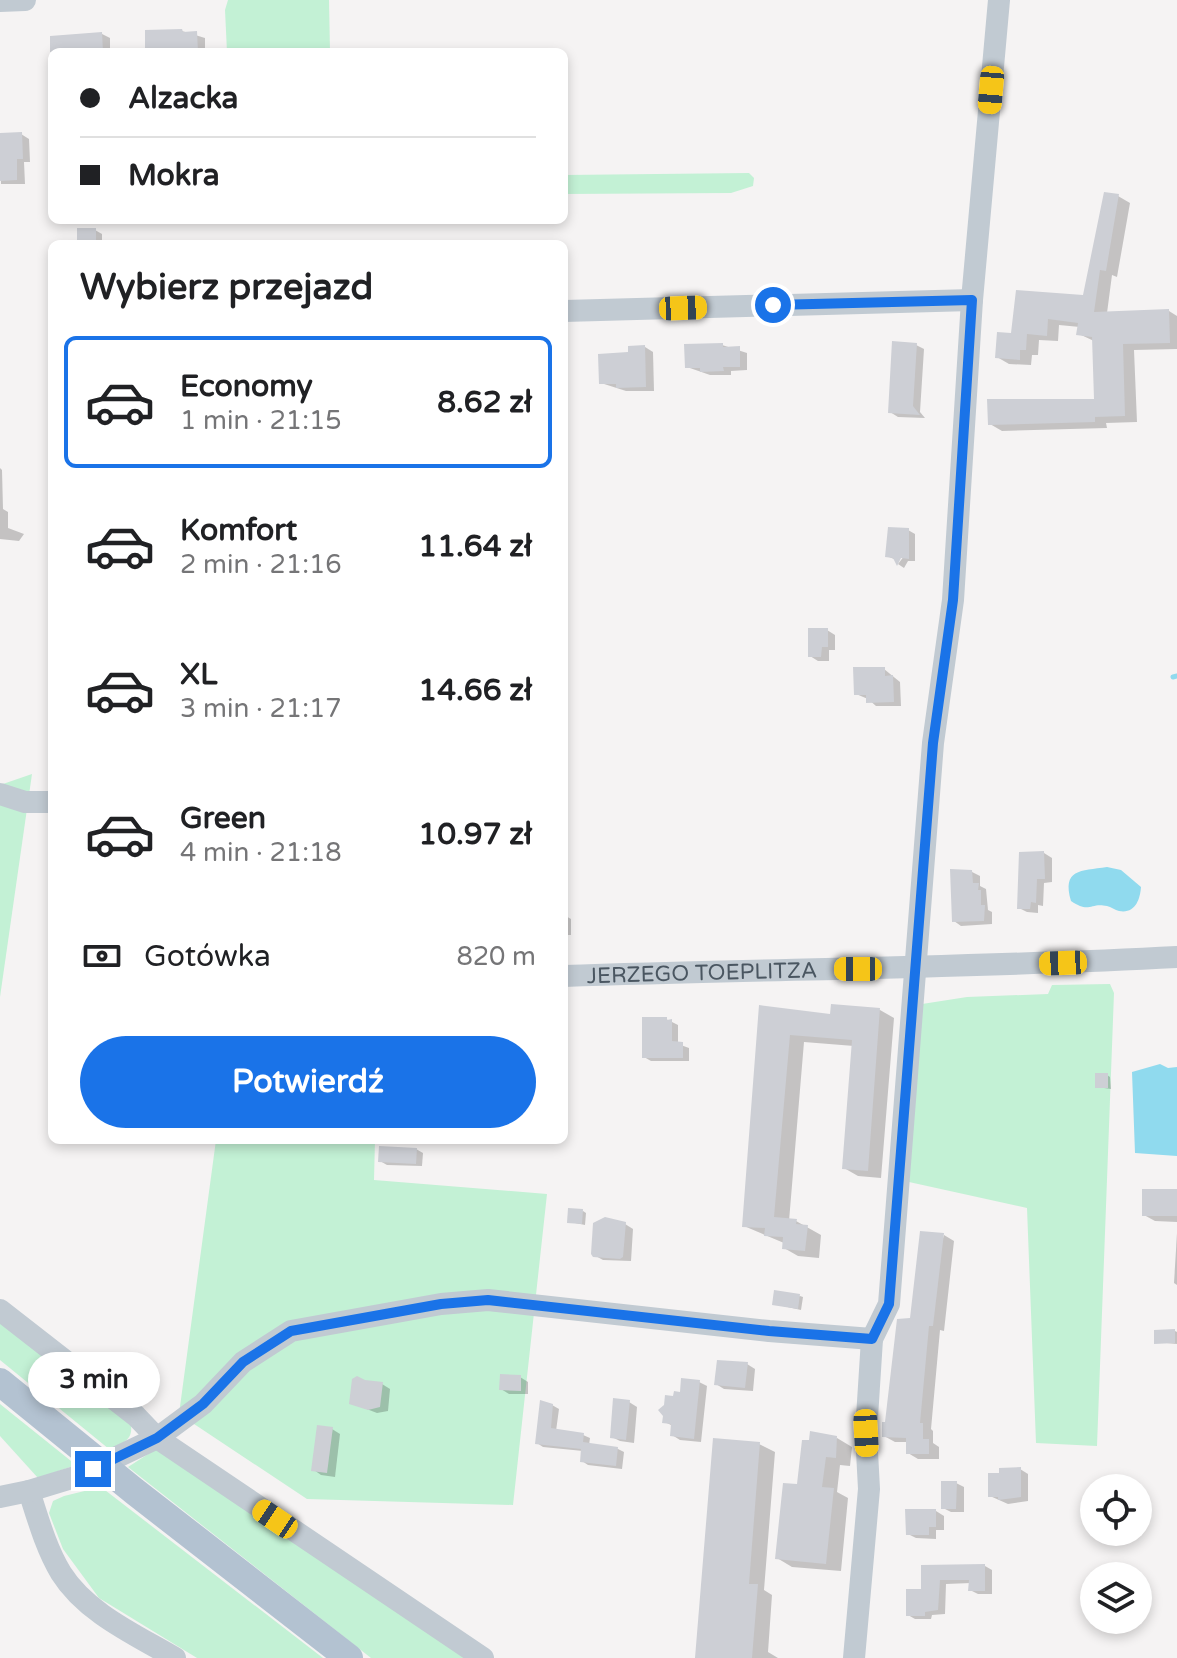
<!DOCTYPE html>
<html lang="pl">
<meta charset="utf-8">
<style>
:root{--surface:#fff;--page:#f6f6f6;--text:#202124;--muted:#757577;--line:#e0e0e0;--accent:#1a73e8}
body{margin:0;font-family:"Varela Round",sans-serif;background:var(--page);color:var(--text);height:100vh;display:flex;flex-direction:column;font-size:30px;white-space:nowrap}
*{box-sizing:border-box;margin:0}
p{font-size:26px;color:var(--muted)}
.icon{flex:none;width:44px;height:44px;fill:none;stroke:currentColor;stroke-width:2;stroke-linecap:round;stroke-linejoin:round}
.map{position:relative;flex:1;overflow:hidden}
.panel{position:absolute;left:48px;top:240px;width:520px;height:904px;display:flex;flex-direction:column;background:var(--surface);border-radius:12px;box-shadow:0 4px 12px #0003}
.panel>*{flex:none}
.top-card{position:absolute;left:48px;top:48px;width:520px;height:176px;border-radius:12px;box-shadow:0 4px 12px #0003;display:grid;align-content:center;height:176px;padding:0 32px;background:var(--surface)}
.controls{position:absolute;left:1080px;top:1474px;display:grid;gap:16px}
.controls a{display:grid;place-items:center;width:72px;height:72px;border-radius:50%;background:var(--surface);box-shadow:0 4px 12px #0003;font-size:40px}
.end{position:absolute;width:36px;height:36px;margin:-18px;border:10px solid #1a73e8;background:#fff;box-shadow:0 0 0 4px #fff}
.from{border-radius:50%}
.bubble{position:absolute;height:56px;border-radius:28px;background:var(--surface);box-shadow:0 4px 12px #0003;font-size:26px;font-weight:800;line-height:56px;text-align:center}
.car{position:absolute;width:24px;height:48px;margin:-24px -12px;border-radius:10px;box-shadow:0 0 6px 2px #0007;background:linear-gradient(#f5c518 24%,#345 0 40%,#f5c518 0 76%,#345 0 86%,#f5c518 0)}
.top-card b{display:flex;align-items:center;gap:28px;height:76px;font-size:30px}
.top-card b+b{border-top:2px solid var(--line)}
.top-card i{width:20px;height:20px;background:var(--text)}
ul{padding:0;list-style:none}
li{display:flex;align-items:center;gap:24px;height:132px;margin:0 16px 12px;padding:0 16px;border:4px solid transparent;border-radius:12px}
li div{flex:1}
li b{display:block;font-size:30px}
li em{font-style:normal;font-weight:800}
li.active{border-color:var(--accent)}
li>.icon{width:72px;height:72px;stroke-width:1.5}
h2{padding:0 32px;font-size:36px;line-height:96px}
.pay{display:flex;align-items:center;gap:20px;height:88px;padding:0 32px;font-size:30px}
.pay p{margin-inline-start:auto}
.primary-button{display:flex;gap:16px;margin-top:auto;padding:16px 32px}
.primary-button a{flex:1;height:92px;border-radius:48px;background:var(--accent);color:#fff;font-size:32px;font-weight:800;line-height:92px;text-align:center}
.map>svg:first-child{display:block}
</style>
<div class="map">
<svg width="1177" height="1658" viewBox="0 0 1177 1658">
<rect width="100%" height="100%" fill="#f5f3f3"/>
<g fill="#c3f1d5">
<path d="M 228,0 L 329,0 L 330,52 L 227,52 L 225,10 Z"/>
<path d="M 749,173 L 754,178 L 753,186 L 731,193 L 564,194 L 564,175 Z"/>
<path d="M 32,774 L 0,997 L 0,785 Z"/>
<path d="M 1110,984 L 1114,993 L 1097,1446 L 1036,1443 L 1027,1208 L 909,1182 L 922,1004 L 967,997 L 1048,994 L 1052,985 Z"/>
<path d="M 216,1140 L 375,1140 L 374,1180 L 547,1194 L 513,1505 L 307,1499 L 179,1414 Z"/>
<path d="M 0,1321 L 131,1425 C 133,1441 122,1443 109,1449 L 0,1360 Z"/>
<path d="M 0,1404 L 76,1465 L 38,1478 L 0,1436 Z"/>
<path d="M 156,1449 L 465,1658 L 371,1658 L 128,1467 Z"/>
<path d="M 101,1487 L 323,1658 L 197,1658 L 99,1598 L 63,1549 L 49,1513 L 53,1501 L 64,1496 Z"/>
</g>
<g fill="#90daee">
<path d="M 1107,867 L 1121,870 L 1141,887 C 1140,900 1135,914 1119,911 C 1115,910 1111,907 1107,906 C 1090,902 1090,914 1071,901 C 1062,869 1080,871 1107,867 Z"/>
<path d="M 1160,1064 L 1168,1068 L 1177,1067 L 1177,1156 L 1135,1153 L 1132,1072 Z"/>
</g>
<g fill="#0003">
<path d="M 182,31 L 205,38 L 205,52 L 147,52 Z"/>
<path d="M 102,34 L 110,38 L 110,52 L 53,52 Z"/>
<path d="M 21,134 L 29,139 L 30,162 L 24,162 L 25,184 L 1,184 L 0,135 Z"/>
<path d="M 1118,196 L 1130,203 L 1117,277 L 1112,275 L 1107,313 L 1169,311 L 1177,316 L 1177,349 L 1134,350 L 1137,422 L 1106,423 L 1107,428 L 1002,431 L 990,424 L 1096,401 L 1094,341 L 1079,334 L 1080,327 L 1059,325 L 1058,341 L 1039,340 L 1038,355 L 1032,355 L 1031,365 L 1009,364 L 997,357 L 1013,336 L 1085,297 Z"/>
<path d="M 95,230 L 102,234 L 102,244 L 79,244 Z"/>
<path d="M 722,345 L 747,353 L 747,370 L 731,371 L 731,375 L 710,375 L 687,367 Z"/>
<path d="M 916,345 L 924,349 L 920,412 L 925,418 L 898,417 L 890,412 Z"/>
<path d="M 645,347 L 653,352 L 654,391 L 626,391 L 601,383 L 630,354 Z"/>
<path d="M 0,468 L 2,470 L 3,509 L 8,512 L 8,528 L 24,534 L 19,541 L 0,539 Z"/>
<path d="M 908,530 L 915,534 L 915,561 L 908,561 L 904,568 L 898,564 L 908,551 L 896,560 L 887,556 Z"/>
<path d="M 827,630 L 835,635 L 835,650 L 829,650 L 829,661 L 818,661 L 810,656 Z"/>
<path d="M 884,669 L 900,682 L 901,706 L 876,706 L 868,699 L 856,694 Z"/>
<path d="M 1044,853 L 1052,858 L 1052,882 L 1044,883 L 1043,906 L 1038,905 L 1038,913 L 1027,912 L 1019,908 Z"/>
<path d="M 972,872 L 980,876 L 980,886 L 986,889 L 988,910 L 992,912 L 992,924 L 961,926 L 954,921 Z"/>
<path d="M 564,915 L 571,919 L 571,935 L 564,935 Z"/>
<path d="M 761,1008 L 832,1016 L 880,1010 L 894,1018 L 881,1178 L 858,1176 L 844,1168 L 854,1046 L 804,1042 L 789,1221 L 796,1221 L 821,1235 L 819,1258 L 798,1256 L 784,1248 L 784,1243 L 744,1226 Z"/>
<path d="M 666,1019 L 678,1025 L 678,1044 L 689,1048 L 689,1061 L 651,1061 L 644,1057 Z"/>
<path d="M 1107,1075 L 1110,1077 L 1111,1089 L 1097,1087 Z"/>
<path d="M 416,1149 L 423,1153 L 422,1166 L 387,1165 L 380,1161 Z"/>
<path d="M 1177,1191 L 1177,1222 L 1155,1221 L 1144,1215 Z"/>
<path d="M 583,1211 L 586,1213 L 585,1225 L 570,1222 Z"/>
<path d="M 625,1224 L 633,1229 L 631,1261 L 603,1260 L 594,1255 Z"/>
<path d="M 1177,1233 L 1177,1285 L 1174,1283 Z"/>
<path d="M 944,1235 L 954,1241 L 944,1331 L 940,1330 L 931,1429 L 933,1431 L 933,1443 L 939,1447 L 939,1459 L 918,1459 L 908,1453 L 908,1442 L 895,1442 L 884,1436 Z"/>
<path d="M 800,1296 L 803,1297 L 801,1310 L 774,1304 Z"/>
<path d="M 1175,1331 L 1177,1332 L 1177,1344 L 1156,1342 Z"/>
<path d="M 747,1364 L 755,1369 L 753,1391 L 724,1389 L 716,1384 Z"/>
<path d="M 520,1377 L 528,1382 L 528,1394 L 509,1394 L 501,1389 Z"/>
<path d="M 699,1382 L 707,1386 L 701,1442 L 680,1440 L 672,1435 L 673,1426 L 665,1422 L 675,1398 Z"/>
<path d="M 382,1384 L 390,1389 L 388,1411 L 377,1413 L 351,1403 Z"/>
<path d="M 629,1402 L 637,1407 L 634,1443 L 620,1441 L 612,1437 Z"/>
<path d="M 552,1405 L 559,1409 L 556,1431 L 583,1435 L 590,1438 L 589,1445 L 618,1449 L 624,1452 L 622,1469 L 588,1465 L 582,1461 L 583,1451 L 543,1447 L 537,1443 Z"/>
<path d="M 332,1429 L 340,1434 L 335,1477 L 321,1475 L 314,1470 Z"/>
<path d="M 837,1438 L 852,1447 L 850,1466 L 840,1465 L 837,1492 L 848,1498 L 841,1571 L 792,1567 L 777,1558 L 799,1486 Z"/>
<path d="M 759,1444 L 775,1452 L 764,1590 L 772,1595 L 768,1652 L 778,1658 L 697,1658 Z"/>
<path d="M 1020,1469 L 1028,1474 L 1028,1501 L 1008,1504 L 990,1496 L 1001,1475 Z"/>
<path d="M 956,1483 L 964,1487 L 964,1512 L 951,1512 L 943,1508 Z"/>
<path d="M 936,1511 L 944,1516 L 944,1530 L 936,1530 L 936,1539 L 916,1538 L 908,1534 Z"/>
<path d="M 985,1566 L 992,1570 L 992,1594 L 978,1594 L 970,1590 L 971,1583 L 946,1584 L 945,1614 L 932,1615 L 931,1619 L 915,1619 L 908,1615 L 923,1591 L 923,1567 Z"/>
</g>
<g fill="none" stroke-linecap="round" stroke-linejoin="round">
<path stroke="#90daee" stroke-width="5" d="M 1173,677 L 1177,676"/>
</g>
<g fill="#cdcfd5">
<path d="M 182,29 L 183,32 L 197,31 L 198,52 L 145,52 L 145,30 Z"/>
<path d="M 102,32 L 103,52 L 50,52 L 50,36 Z"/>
<path d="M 22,132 L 23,159 L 17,159 L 17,180 L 0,181 L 0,133 Z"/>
<path d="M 1104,192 L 1119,194 L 1106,271 L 1100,270 L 1094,312 L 1169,309 L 1170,343 L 1123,344 L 1125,416 L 1095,417 L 1095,422 L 988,425 L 987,399 L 1094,399 L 1092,337 L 1076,335 L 1078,323 L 1048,319 L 1047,336 L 1027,334 L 1026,350 L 1020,350 L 1020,360 L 995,358 L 997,332 L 1011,333 L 1016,290 L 1083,295 Z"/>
<rect x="77" y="228" width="19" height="16"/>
<path d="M 892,341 L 917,343 L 913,406 L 920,415 L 888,413 Z"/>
<path d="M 723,343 L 723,347 L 740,346 L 740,367 L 723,367 L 724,371 L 700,372 L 700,368 L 685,368 L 684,344 Z"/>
<path d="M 645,345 L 646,387 L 616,388 L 616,384 L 599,384 L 598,354 L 628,352 L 628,346 Z"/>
<path d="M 888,527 L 909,528 L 909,559 L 901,558 L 897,566 L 893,558 L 885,557 Z"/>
<path d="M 808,628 L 828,628 L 828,647 L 822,647 L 821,657 L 808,657 Z"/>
<path d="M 853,667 L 885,667 L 885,676 L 893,675 L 894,702 L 866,703 L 866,695 L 854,695 Z"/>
<path d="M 1044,851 L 1045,879 L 1037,879 L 1036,903 L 1031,902 L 1030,909 L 1017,909 L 1019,852 Z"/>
<path d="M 950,869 L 972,870 L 973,883 L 979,883 L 978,890 L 981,890 L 981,905 L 985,905 L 984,921 L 952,922 Z"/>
<path d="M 831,1004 L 880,1008 L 868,1171 L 842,1169 L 852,1040 L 790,1035 L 774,1217 L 797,1219 L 796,1224 L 808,1225 L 805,1251 L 782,1249 L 783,1237 L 764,1236 L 765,1228 L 742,1227 L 759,1005 L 830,1014 Z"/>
<path d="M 642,1017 L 667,1017 L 667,1020 L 672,1019 L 672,1041 L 683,1042 L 683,1058 L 642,1058 Z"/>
<rect x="1095" y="1073" width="13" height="15"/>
<path d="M 379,1146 L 417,1148 L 416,1164 L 378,1162 Z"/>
<rect x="1142" y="1189" width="35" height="27"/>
<path d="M 568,1208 L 583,1209 L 582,1224 L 567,1223 Z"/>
<path d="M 605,1217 L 626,1222 L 623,1257 L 620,1259 L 593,1257 L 591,1254 L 593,1223 Z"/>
<path d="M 920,1231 L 944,1233 L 933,1326 L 929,1326 L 920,1423 L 923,1423 L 923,1439 L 929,1439 L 929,1454 L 906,1454 L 906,1438 L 882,1437 L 882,1422 L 885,1422 L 897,1319 L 910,1318 Z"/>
<path d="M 774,1290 L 800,1294 L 798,1309 L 772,1305 Z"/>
<path d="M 1175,1329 L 1175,1343 L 1154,1344 L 1154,1330 Z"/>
<path d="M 717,1360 L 748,1362 L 745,1388 L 714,1385 Z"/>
<path d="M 500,1374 L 521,1375 L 521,1391 L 499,1390 Z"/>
<path d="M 357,1376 L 365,1380 L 383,1382 L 380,1407 L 368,1410 L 349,1404 L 352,1379 Z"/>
<path d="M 681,1378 L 700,1380 L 694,1439 L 670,1436 L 671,1424 L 662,1423 L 663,1416 L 658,1410 L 664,1405 L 665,1395 L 673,1396 L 674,1391 L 680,1392 Z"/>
<path d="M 613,1398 L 630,1400 L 626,1440 L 610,1438 Z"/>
<path d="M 540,1400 L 553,1404 L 551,1428 L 584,1433 L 583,1442 L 618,1447 L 616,1466 L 580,1462 L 581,1449 L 535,1444 Z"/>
<path d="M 317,1425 L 333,1427 L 327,1473 L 311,1471 Z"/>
<path d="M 810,1431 L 837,1436 L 836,1458 L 826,1457 L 822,1487 L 834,1488 L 826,1564 L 775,1559 L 783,1483 L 797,1484 L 802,1440 L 809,1440 Z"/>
<path d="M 713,1438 L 760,1442 L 749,1584 L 758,1584 L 752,1658 L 695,1658 Z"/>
<path d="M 1021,1467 L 1021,1497 L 998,1500 L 998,1497 L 988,1497 L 988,1473 L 999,1473 L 999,1468 Z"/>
<path d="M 941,1481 L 957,1481 L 956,1509 L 941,1509 Z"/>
<path d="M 905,1509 L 936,1509 L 936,1527 L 929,1527 L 929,1535 L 906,1535 Z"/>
<path d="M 985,1564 L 985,1591 L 968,1591 L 969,1580 L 940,1580 L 938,1610 L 925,1612 L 925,1616 L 906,1616 L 906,1589 L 921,1589 L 921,1565 Z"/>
</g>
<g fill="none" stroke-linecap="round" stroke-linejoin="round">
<g stroke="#c1cad2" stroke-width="22">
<path d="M 0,1 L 25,0"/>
<path d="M 564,311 L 972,300"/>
<path d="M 0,794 L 25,802 L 52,802"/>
<path id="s1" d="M 564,976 C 768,969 973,968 1177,957"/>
<path d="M 0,1310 L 136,1416 L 157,1438 L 483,1658"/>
<path d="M 29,1491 C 38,1519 46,1548 61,1573 C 86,1613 136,1635 175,1658"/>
<path d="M 0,1497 L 29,1491 L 75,1477 L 157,1438 L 203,1404 L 243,1362 L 291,1331 L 441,1304 L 488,1300 L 769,1331 L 872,1339"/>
<path d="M 854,1658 L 869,1489 L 866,1433 L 872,1339 L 889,1304 L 933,743 L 953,600 L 972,300 L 999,0"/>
</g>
<path stroke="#b3c2d1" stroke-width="28" d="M 0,1382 L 134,1491 L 349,1658"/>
</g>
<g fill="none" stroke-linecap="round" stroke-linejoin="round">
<path stroke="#1a73e8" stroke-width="10" d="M 93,1469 L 157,1438 L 203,1404 L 243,1362 L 291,1331 L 441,1304 L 488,1300 L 769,1331 L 872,1339 L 889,1304 L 933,743 L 953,600 L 972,300 L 773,305"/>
</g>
<g text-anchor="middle" stroke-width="6" stroke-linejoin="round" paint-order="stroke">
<g font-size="22" fill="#4a5661" stroke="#fff">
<text dy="8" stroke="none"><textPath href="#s1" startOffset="138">JERZEGO TOEPLITZA</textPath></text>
</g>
</g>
</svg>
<div class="controls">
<a><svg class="icon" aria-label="locate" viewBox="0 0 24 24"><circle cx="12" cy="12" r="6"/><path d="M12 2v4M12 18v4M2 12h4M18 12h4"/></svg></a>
<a><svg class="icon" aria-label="layers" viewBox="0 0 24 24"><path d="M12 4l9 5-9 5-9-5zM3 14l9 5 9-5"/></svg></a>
</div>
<i class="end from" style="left:773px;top:305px"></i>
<i class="end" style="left:93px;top:1469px"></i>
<div class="bubble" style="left:28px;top:1352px;width:132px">3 min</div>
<i class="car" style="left:991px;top:90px;rotate:185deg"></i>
<i class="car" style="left:683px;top:308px;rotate:88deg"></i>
<i class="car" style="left:1063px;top:963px;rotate:268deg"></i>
<i class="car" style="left:858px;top:969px;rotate:270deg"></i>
<i class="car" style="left:866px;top:1433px;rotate:177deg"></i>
<i class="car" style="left:275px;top:1519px;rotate:304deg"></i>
<div class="top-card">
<b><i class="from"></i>Alzacka</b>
<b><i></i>Mokra</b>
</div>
<section class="panel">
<h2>Wybierz przejazd</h2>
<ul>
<li class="active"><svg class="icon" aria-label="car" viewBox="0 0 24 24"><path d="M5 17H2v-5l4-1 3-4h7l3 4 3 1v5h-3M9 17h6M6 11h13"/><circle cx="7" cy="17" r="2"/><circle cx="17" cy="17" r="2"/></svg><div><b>Economy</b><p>1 min · 21:15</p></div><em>8.62 zł</em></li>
<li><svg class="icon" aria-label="car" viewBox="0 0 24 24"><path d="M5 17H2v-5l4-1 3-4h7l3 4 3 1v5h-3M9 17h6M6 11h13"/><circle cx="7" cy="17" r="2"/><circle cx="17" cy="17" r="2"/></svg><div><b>Komfort</b><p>2 min · 21:16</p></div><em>11.64 zł</em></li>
<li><svg class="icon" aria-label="car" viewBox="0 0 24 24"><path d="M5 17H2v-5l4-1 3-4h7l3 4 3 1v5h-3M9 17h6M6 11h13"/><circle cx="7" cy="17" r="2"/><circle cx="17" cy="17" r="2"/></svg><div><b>XL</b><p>3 min · 21:17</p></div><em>14.66 zł</em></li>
<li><svg class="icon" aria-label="car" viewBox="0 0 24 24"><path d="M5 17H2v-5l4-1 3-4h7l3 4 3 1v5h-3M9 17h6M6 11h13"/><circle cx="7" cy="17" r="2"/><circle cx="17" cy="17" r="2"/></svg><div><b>Green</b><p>4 min · 21:18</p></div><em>10.97 zł</em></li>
</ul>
<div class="pay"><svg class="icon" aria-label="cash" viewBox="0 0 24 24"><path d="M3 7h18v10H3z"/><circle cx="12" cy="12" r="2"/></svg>Gotówka<p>820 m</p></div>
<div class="primary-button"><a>Potwierdź</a></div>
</section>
</div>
